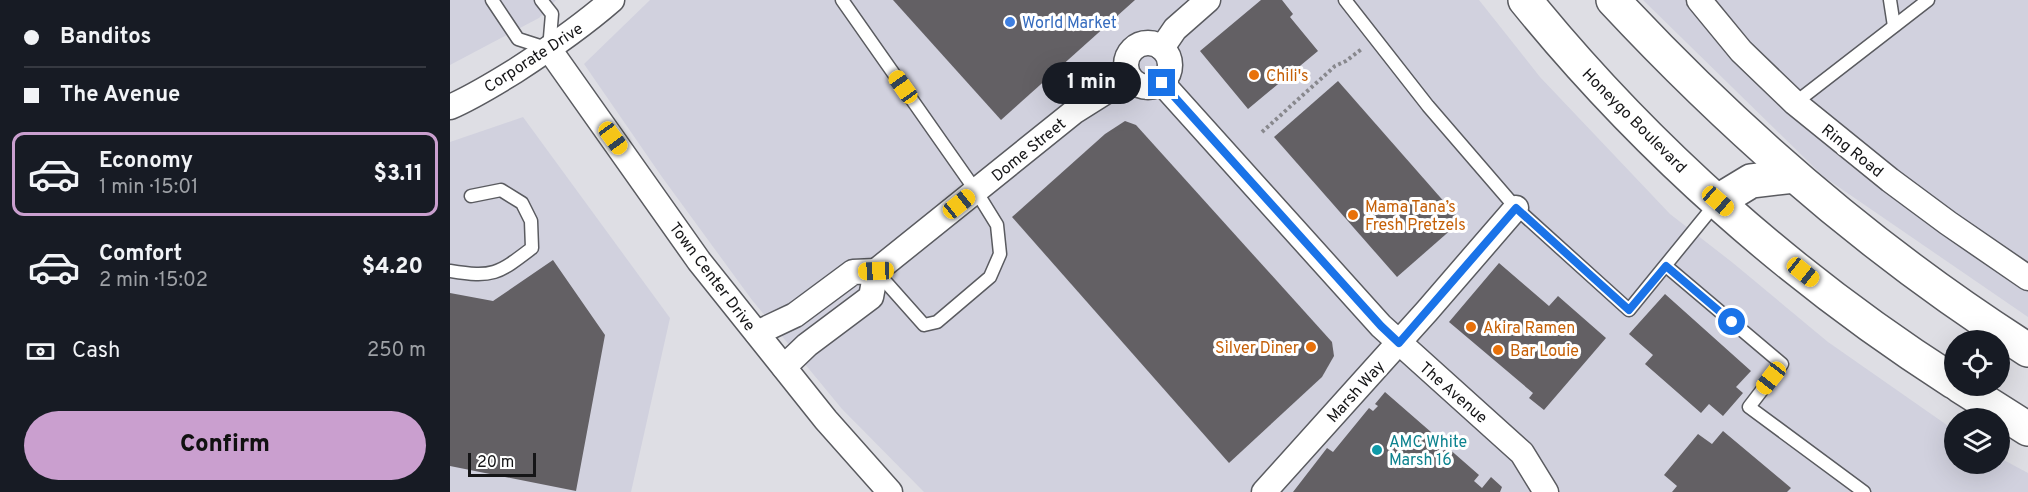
<!DOCTYPE html>
<meta charset="utf-8">
<style>
:root{--surface:#171b24;--page:#20242c;--text:#f1f3f6;--muted:#9ea1a6;--line:#363941;--accent:#ca9fcf}
body{margin:0;font-family:Overpass,sans-serif;background:var(--page);color:var(--text);height:100vh;display:flex;flex-direction:column;font-size:22px;white-space:nowrap}
*{box-sizing:border-box;margin:0}
p{font-size:20px;color:var(--muted)}
.icon{flex:none;width:33px;height:33px;fill:none;stroke:currentColor;stroke-width:2;stroke-linecap:round;stroke-linejoin:round}
.map{position:relative;flex:1;overflow:hidden}
.sheet{display:flex;flex-direction:column;background:var(--surface);width:450px}
.sheet>*{flex:none}
.guide{display:grid;align-content:center;height:132px;padding:0 24px;background:var(--surface)}
.tools{position:absolute;left:1494px;top:330px;display:grid;gap:12px}
.tools a{display:grid;place-items:center;width:66px;height:66px;border-radius:50%;background:var(--surface);box-shadow:0 6px 24px #0002;font-size:30px}
.scale{position:absolute;left:18px;bottom:15px;width:68px;box-sizing:border-box;padding-left:6px;border:3px solid #151517;border-top:0;font-size:16px;line-height:21px;white-space:nowrap;color:#151517;-webkit-text-stroke:4px #fff;paint-order:stroke}
.end{position:absolute;width:27px;height:27px;margin:-14px;border:8px solid #1a73e8;background:#fff;box-shadow:0 0 0 3px #fff}
.from{border-radius:50%}
.bubble{position:absolute;height:42px;border-radius:21px;background:var(--surface);box-shadow:0 6px 24px #0002;font-size:20px;font-weight:800;line-height:42px;text-align:center}
.car{position:absolute;width:18px;height:36px;margin:-18px -9px;border-radius:8px;box-shadow:0 0 4px 2px #0007;background:linear-gradient(#f5c518 24%,#345 0 40%,#f5c518 0 76%,#345 0 86%,#f5c518 0)}
.guide b{display:flex;align-items:center;gap:21px;height:57px;font-size:22px}
.guide b+b{border-top:2px solid var(--line)}
.guide i{width:15px;height:15px;background:var(--text)}
ul{padding:0;list-style:none}
li{display:flex;align-items:center;gap:18px;height:84px;margin:0 12px 9px;padding:0 12px;border:3px solid transparent;border-radius:12px}
li div{flex:1}
li b{display:block;font-size:22px}
li em{font-style:normal;font-weight:800}
li.on{border-color:var(--accent)}
li>.icon{width:54px;height:54px;stroke-width:1.5}
.pay{display:flex;align-items:center;gap:15px;height:66px;padding:0 24px;font-size:22px}
.pay p{margin-inline-start:auto}
.cta{display:flex;gap:12px;margin-top:auto;padding:12px 24px}
.cta a{flex:1;height:69px;border-radius:36px;background:var(--accent);color:#111;font-size:24px;font-weight:800;line-height:69px;text-align:center}
main{display:flex;flex:1;min-height:0}
.map>svg:first-child{display:block}
</style>
<main>
<section class="sheet">
<div class="guide">
<b><i class="from"></i>Banditos</b>
<b><i></i>The Avenue</b>
</div>
<ul>
<li class="on"><svg class="icon" aria-label="car" viewBox="0 0 24 24"><path d="M5 17H2v-5l4-1 3-4h7l3 4 3 1v5h-3M9 17h6M6 11h13"/><circle cx="7" cy="17" r="2"/><circle cx="17" cy="17" r="2"/></svg><div><b>Economy</b><p>1 min · 15:01</p></div><em>$3.11</em></li>
<li><svg class="icon" aria-label="car" viewBox="0 0 24 24"><path d="M5 17H2v-5l4-1 3-4h7l3 4 3 1v5h-3M9 17h6M6 11h13"/><circle cx="7" cy="17" r="2"/><circle cx="17" cy="17" r="2"/></svg><div><b>Comfort</b><p>2 min · 15:02</p></div><em>$4.20</em></li>
</ul>
<div class="pay"><svg class="icon" aria-label="cash" viewBox="0 0 24 24"><path d="M3 7h18v10H3z"/><circle cx="12" cy="12" r="2"/></svg>Cash<p>250 m</p></div>
<div class="cta"><a>Confirm</a></div>
</section>
<div class="map">
<svg width="1578" height="492" viewBox="0 0 1578 492">
<rect width="100%" height="100%" fill="#dedee4"/>
<g fill="#d1d1de">
<path d="M 0,0 L 106,0 L 89,18 L 0,65 Z"/>
<path d="M 200,0 L 1029,0 L 1090,77 L 1220,214 L 1283,263 L 1378,342 L 1504,430 L 1504,464 L 1550,464 L 1550,458 L 1578,473 L 1578,492 L 474,492 L 392,409 L 302,300 L 212,177 L 134,64 Z"/>
<path d="M 1193,0 L 1578,0 L 1578,317 L 1374,177 Z"/>
<path d="M 73,117 L 220,318 L 181,492 L 0,492 L 0,142 Z"/>
</g>
<g fill="#636064">
<path d="M 443,0 L 685,0 L 551,120 Z"/>
<path d="M 811,0 L 832,0 L 843,14 L 840,17 L 868,51 L 798,109 L 750,51 Z"/>
<path d="M 888,81 L 1011,221 L 947,277 L 824,137 Z"/>
<path d="M 675,121 L 686,125 L 882,342 L 884,356 L 872,377 L 779,463 L 562,217 L 655,134 Z"/>
<path d="M 103,260 L 155,335 L 126,491 L 0,466 L 0,293 L 43,301 Z"/>
<path d="M 1049,263 L 1099,306 L 1108,296 L 1156,338 L 1094,410 L 1079,398 L 1083,393 L 999,322 Z"/>
<path d="M 1215,294 L 1301,371 L 1286,387 L 1293,393 L 1273,416 L 1259,404 L 1251,413 L 1195,364 L 1203,355 L 1179,334 Z"/>
<path d="M 935,392 L 989,439 L 984,445 L 992,452 L 997,447 L 1029,475 L 1024,481 L 1032,488 L 1041,477 L 1052,487 L 1050,492 L 843,492 L 877,448 L 883,452 L 919,408 L 923,411 L 928,406 L 925,404 Z"/>
<path d="M 1273,431 L 1341,488 L 1337,492 L 1222,492 L 1227,486 L 1214,475 L 1248,434 L 1262,444 Z"/>
</g>
<g fill="none" stroke-linecap="round" stroke-linejoin="round">
<g stroke="#5a5b60" stroke-width="15">
<g id="lane">
<path d="M 42,0 L 68,39 L 99,49 L 102,14 L 91,0"/>
<path d="M 392,0 L 526,191 L 547,225 L 550,254 L 540,277 L 487,322 L 474,325 L 426,271"/>
<path d="M 895,0 L 978,106 L 1066,208 L 1179,310 L 1267,202"/>
<path d="M 1440,0 L 1444,26"/>
<path d="M 1345,103 L 1478,0"/>
<path d="M 1216,266 L 1332,364 L 1299,407 L 1414,492"/>
<path d="M 0,271 C 43,278 48,274 82,248 L 81,221 L 72,203 L 51,190 L 21,196"/>
</g>
</g>
<g stroke="#5a5b60" stroke-width="27">
<g id="street">
<path d="M 1249,0 L 1291,51 L 1345,103 L 1440,180 L 1498,223 L 1578,278"/>
<circle cx="698" cy="65" r="22"/>
<path d="M 712,48 L 725,29 L 758,0"/>
<path d="M 99,49 L 249,261 L 376,420 L 440,492"/>
<path d="M 712,83 L 931,326 L 1072,453 L 1096,492"/>
<path d="M 0,107 C 23,97 44,84 65,71 C 99,49 131,27 162,0"/>
<path d="M 426,271 L 625,111 L 679,77"/>
<path d="M 307,333 L 345,315 L 403,272 L 426,271 L 421,297 L 357,345 L 334,367"/>
<path d="M 814,492 L 977,311 L 1066,208"/>
</g>
</g>
<g stroke="#5a5b60" stroke-width="36">
<g id="secondary">
<path d="M 1075,0 C 1196,149 1343,279 1504,382"/>
<path d="M 1163,0 C 1287,133 1424,252 1578,350"/>
<path d="M 1268,201 L 1301,181 L 1344,176"/>
<path d="M 1510,386 L 1578,429"/>
</g>
</g>
<path stroke="#88888d" stroke-width="4" stroke-dasharray="3 3" stroke-linecap="butt" d="M 812,132 L 885,66 L 896,61 L 913,48"/>
<use href="#lane" stroke="#fff" stroke-width="12"/>
<use href="#street" stroke="#fff" stroke-width="24"/>
<use href="#secondary" stroke="#fff" stroke-width="33"/>
</g>
<g fill="none" stroke-linecap="round" stroke-linejoin="round">
<path stroke="#1a73e8" stroke-width="8" d="M 712,83 L 931,326 L 949,343 L 1066,208 L 1179,310 L 1216,266 L 1282,322"/>
</g>
<circle fill="#3f7fe0" stroke="#fff" stroke-width="2" cx="560" cy="22" r="6"/>
<g fill="#e8710a" stroke="#fff" stroke-width="2">
<circle cx="804" cy="75" r="6"/>
<circle cx="903" cy="215" r="6"/>
<circle cx="1021" cy="327" r="6"/>
<circle cx="861" cy="347" r="6"/>
<circle cx="1048" cy="350" r="6"/>
</g>
<circle fill="#0f9aa8" stroke="#fff" stroke-width="2" cx="927" cy="450" r="6"/>
<g text-anchor="middle" stroke-width="6" stroke-linejoin="round" paint-order="stroke">
<g font-size="16" fill="#366cbe" stroke="#fff" text-anchor="start">
<text x="572" y="28">World Market</text>
</g>
<g font-size="16" fill="#151517" stroke="#fff">
<text transform="translate(83 57) rotate(-33)" y="6">Corporate Drive</text>
<text transform="translate(1185 120) rotate(45)" y="6">Honeygo Boulevard</text>
<text transform="translate(578 149) rotate(-39)" y="6">Dome Street</text>
<text transform="translate(1403 150) rotate(39)" y="6">Ring Road</text>
<text transform="translate(263 276) rotate(53)" y="6">Town Center Drive</text>
<text transform="translate(905 391) rotate(-48)" y="6">Marsh Way</text>
<text transform="translate(1004 392) rotate(41)" y="6">The Avenue</text>
</g>
<g font-size="16" fill="#c56008" stroke="#fff" text-anchor="start">
<text x="816" y="81">Chili's</text>
<text x="915" y="212">Mama Tana’s<tspan x="915" dy="18">Fresh Pretzels</tspan></text>
<text x="1033" y="333">Akira Ramen</text>
<text x="849" y="353" text-anchor="end">Silver Diner</text>
<text x="1060" y="356">Bar Louie</text>
</g>
<g font-size="16" fill="#0d838f" stroke="#fff" text-anchor="start">
<text x="939" y="447">AMC White<tspan x="939" dy="18">Marsh 16</tspan></text>
</g>
</g>
</svg>
<div class="tools">
<a><svg class="icon" aria-label="locate" viewBox="0 0 24 24"><circle cx="12" cy="12" r="6"/><path d="M12 2v4M12 18v4M2 12h4M18 12h4"/></svg></a>
<a><svg class="icon" aria-label="layers" viewBox="0 0 24 24"><path d="M12 4l9 5-9 5-9-5zM3 14l9 5 9-5"/></svg></a>
</div>
<div class="scale">20 m</div>
<i class="end from" style="left:1282px;top:322px"></i>
<i class="end" style="left:712px;top:83px"></i>
<div class="bubble" style="left:592px;top:62px;width:99px">1 min</div>
<i class="car" style="left:453px;top:87px;rotate:325deg"></i>
<i class="car" style="left:163px;top:138px;rotate:144deg"></i>
<i class="car" style="left:1268px;top:201px;rotate:131deg"></i>
<i class="car" style="left:509px;top:204px;rotate:51deg"></i>
<i class="car" style="left:426px;top:271px;rotate:268deg"></i>
<i class="car" style="left:1353px;top:272px;rotate:129deg"></i>
<i class="car" style="left:1321px;top:378px;rotate:218deg"></i>
</div>
</main>
